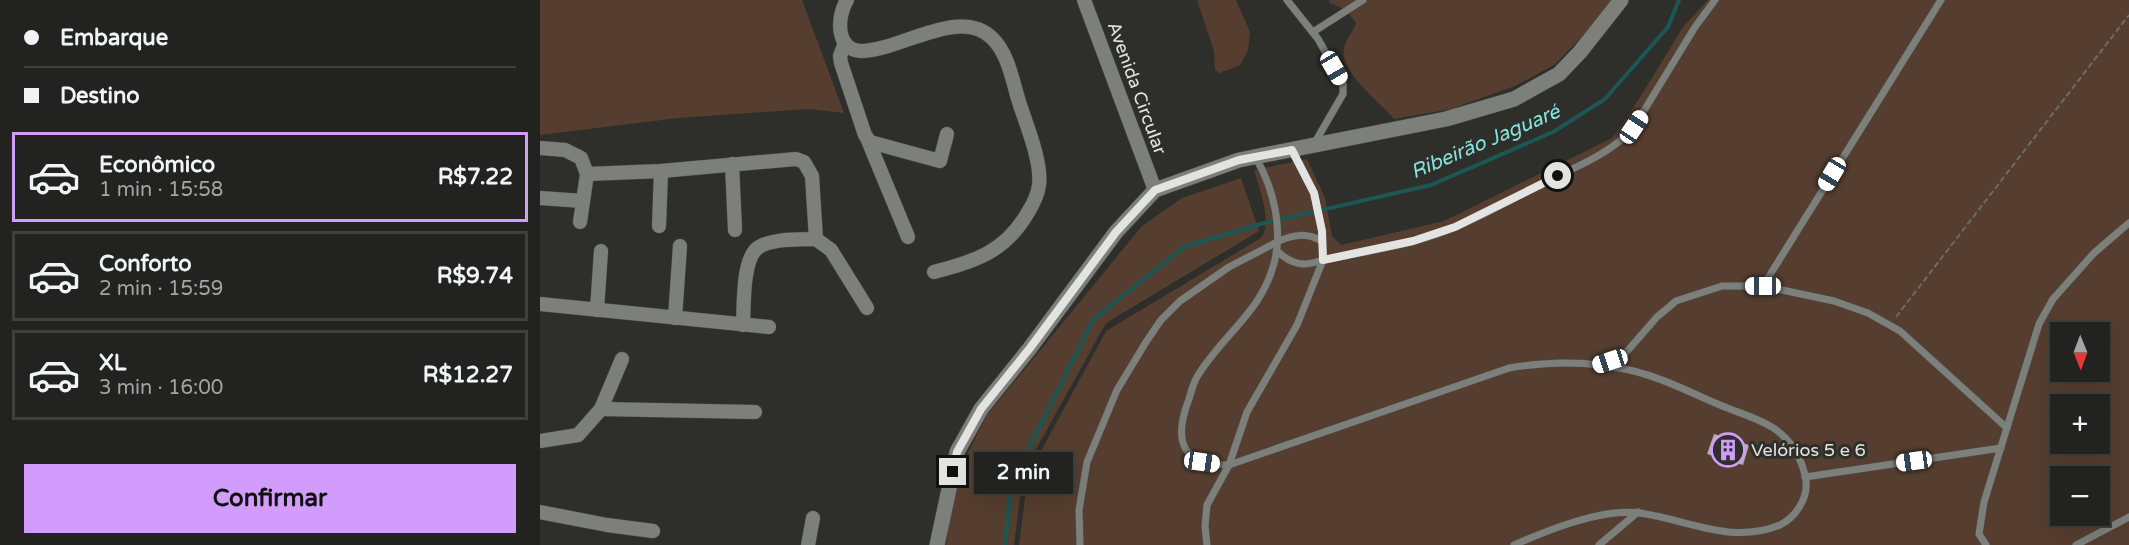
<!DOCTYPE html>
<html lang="pt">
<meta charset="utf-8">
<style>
:root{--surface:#222320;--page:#2a2b29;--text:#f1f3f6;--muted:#a2a4a5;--line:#3f403e;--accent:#d29cfd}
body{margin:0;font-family:"Varela Round",sans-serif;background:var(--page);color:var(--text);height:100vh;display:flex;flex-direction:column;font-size:22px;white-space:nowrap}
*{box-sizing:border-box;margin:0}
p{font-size:20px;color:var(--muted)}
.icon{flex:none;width:33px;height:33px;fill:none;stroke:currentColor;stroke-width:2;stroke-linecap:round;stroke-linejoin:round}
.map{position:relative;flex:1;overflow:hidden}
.sheet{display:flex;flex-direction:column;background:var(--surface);width:540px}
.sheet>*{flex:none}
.banner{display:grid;align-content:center;height:132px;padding:0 24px;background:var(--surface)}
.needle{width:39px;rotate:179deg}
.controls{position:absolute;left:1510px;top:322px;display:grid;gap:12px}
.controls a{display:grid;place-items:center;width:60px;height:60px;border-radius:0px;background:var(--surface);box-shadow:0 6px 24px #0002,0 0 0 2px var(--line);font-size:30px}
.end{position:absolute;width:27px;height:27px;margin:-14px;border:8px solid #e3e4e1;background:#111;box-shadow:0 0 0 3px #111}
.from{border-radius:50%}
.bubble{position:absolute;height:42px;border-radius:0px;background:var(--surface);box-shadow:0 6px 24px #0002,0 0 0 2px var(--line);font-size:20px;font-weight:700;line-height:42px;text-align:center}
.car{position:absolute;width:18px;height:36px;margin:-18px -9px;border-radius:8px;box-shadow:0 0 4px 2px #0007;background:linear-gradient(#fff 24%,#345 0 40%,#fff 0 76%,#345 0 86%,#fff 0)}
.banner b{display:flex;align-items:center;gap:21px;height:57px;font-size:22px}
.banner b+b{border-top:2px solid var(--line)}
.banner i{width:15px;height:15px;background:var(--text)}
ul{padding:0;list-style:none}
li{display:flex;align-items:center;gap:18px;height:90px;margin:0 12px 9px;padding:0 12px;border:3px solid var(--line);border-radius:0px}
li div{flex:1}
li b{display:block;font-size:22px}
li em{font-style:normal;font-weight:700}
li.active{border-color:var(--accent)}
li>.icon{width:54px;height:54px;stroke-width:1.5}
.action{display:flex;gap:12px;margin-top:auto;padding:12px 24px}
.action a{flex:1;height:69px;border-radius:0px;background:var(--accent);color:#111;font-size:24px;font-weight:700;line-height:69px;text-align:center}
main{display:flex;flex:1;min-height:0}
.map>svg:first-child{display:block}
</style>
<main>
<section class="sheet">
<div class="banner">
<b><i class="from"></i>Embarque</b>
<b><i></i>Destino</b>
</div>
<ul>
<li class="active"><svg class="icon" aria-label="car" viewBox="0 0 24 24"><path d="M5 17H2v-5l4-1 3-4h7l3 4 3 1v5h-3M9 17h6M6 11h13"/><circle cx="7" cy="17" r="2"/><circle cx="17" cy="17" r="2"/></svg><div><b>Econômico</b><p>1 min · 15:58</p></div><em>R$7.22</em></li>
<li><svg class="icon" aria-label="car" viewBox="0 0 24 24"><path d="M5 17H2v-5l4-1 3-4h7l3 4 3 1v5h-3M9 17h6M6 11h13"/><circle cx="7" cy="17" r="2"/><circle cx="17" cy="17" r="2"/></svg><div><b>Conforto</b><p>2 min · 15:59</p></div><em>R$9.74</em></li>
<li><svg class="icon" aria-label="car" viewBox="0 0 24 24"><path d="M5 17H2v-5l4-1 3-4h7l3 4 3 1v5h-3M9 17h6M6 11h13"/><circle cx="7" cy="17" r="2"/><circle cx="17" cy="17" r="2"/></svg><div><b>XL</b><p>3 min · 16:00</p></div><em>R$12.27</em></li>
</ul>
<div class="action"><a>Confirmar</a></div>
</section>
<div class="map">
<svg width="1589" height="545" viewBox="0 0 1589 545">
<rect width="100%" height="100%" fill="#2e2f2b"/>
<g fill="#553e2f" fill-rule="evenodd">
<path d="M 0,0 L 262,0 L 304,113 L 269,109 L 138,118 L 0,135 Z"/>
<path d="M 657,0 L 696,0 L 710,32 L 708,50 L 700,65 L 680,73 L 675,70 L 674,51 Z"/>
<path d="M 789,0 L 1074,0 L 1050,29 L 1014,65 L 975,86 L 911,109 L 854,119 C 840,102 798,71 804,48 C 805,41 813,32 816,23 L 806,10 L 790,3 Z"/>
<path d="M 1168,0 L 1589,0 L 1589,545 L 479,545 L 488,475 L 566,331 L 721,238 C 733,223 719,188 714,170 L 767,159 L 785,198 L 792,236 L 801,245 L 904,221 L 1072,138 L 1099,99 L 1143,27 ZM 1521,333 L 1560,333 L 1560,372 L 1521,372 ZM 1521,405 L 1560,405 L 1560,444 L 1521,444 ZM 1521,477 L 1560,477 L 1560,516 L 1521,516 Z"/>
<path d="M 701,178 L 719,231 L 566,323 L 483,473 L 474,545 L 406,545 L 414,480 L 447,415 L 602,226 L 642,198 Z"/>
</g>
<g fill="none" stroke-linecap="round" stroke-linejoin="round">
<path stroke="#1c5755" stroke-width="4" d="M 465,545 L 471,484 L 553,320 L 644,247 L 720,224 L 891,185 L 1013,132 L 1065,99 L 1128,27 L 1139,0"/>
</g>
<path fill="#b1afa9" d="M 1174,434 L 1209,445 L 1203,465 L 1167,454 Z"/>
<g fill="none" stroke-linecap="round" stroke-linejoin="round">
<g stroke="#4b4c49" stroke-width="8">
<g id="service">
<path d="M 747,0 L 778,39 L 803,83 L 803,94 L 774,144"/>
<path d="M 773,32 L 823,0"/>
<path d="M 716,158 C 735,191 745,236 731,273 C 728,282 722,293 717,301 C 699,328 673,349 657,377 C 653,384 651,392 649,399 C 633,440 641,466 689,465 L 969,368 C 999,363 1030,361 1060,365 C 1074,367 1090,369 1104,374 C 1130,381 1155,395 1180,405 C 1196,412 1215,417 1230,426 C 1250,437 1263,459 1266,481 C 1268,498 1256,517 1240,525 C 1191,545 1149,520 1100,513 C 1062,508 1008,530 974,545"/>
<path d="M 737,251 C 752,265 764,267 783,260 C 827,251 874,245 915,227 C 949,213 981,194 1013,178 C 1041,165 1074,151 1094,127 L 1155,27 L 1175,0"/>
<path d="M 1223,286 L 1401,0"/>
<path d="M 1060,364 L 1082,357 L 1117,317 L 1136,301 L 1182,286 L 1223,286 L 1294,301 L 1328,313 L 1360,331 L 1467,428"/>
<path d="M 1265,477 L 1461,448"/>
<path d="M 540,545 L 539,510 L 547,462 L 577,390 L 606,342 L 621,320 L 640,301 L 689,267 L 739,241 C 755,234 767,233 782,241"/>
<path d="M 667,545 L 665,526 L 667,505 L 689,465 L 707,412 L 757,325 L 783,260 L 782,231 L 774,193 L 751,150"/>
<path d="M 1059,545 L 1098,512"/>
<path d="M 1446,545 L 1439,534 L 1444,502 L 1499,324 L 1513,299 L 1554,253 L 1589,223"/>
<path d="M 1536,545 L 1589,517"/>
</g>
</g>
<g stroke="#4b4c49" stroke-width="15">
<g id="minor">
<path d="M 307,0 C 297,16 295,50 321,51 C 360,51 419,6 452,38 C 469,54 473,84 480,105 C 487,126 502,163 499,185 C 498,194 492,206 487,214 C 464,253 434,261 394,272"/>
<path d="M 544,0 L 615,190"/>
<path d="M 305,43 L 300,56 L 301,63 L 325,135 L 330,142 L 400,161 L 407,134"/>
<path d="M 327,138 L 368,237"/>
<path d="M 0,148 L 25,150 L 41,158 L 47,174 L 40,222"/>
<path d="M 192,164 L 195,230"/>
<path d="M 47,174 L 121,171 L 256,159 L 264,162 L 272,176 L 276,239"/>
<path d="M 0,198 L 43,201"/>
<path d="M 119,226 L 121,171"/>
<path d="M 0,304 L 229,327"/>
<path d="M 57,310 L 61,251"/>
<path d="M 135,318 L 140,246"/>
<path d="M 203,325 C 204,306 202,257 219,247 C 234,238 259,240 276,239 L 291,250 L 327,308"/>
<path d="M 61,409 L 215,412"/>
<path d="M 0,441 L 38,435 L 61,409 L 82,359"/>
<path d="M 0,512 L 67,525 L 113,531"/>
<path d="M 268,545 L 273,518"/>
</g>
</g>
<g stroke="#4b4c49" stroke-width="16">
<path id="secondary" d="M 397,545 L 417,452 L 441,409 L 490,348 L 576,232 L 615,190 L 699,160 L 906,119 L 974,99 L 1019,74 L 1040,52 L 1081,0"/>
</g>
<path stroke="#6b6c68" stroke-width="2" stroke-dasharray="6 3" stroke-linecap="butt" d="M 1356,317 L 1589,15"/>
<use href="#service" stroke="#7d7f7a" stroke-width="7"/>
<use href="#minor" stroke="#7d7f7a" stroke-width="14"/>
<use href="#secondary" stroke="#7d7f7a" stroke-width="15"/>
</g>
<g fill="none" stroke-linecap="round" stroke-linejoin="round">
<path stroke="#e3e4e1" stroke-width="8" d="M 413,472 L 417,452 L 441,409 L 490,348 L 576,232 L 615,190 L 699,160 L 752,150 L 774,193 L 782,231 L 783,260 L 873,241 L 915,227 L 1018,176"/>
</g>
<defs>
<g id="building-ring" transform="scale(1.725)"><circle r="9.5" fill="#2e2f2b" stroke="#d29cfd" stroke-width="1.5"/><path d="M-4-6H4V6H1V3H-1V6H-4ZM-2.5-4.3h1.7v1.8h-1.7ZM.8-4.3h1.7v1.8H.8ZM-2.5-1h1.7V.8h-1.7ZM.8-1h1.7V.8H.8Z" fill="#d29cfd"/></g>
</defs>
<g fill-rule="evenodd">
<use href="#building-ring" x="1188" y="450"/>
</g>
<g text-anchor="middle" stroke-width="6" stroke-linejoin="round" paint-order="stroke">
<g font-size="18" fill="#e3e4e1" stroke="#2e2f2b">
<text transform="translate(597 88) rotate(70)" y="6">Avenida Circular</text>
</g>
<g font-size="18" fill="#e3e4e1" stroke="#2e2f2b" text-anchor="start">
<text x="1211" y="456">Velórios 5 e 6</text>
</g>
<g font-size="20" font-style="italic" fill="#86e4e0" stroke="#2e2f2b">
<text transform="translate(945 141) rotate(-23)" y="7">Ribeirão Jaguaré</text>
</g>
</g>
</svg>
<div class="controls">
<a><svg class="needle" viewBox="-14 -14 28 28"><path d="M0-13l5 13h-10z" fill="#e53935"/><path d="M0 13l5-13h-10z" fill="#a2a4a5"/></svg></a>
<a>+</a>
<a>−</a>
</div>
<i class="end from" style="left:1018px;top:176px"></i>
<i class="end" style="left:413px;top:472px"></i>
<div class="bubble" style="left:434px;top:452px;width:99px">2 min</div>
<i class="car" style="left:794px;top:68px;rotate:150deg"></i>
<i class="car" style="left:1094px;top:127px;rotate:34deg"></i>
<i class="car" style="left:1292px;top:174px;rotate:211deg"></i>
<i class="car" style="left:1223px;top:286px;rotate:270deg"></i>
<i class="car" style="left:1070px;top:361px;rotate:252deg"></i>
<i class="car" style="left:1374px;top:461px;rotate:262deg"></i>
<i class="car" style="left:662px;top:462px;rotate:98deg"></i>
</div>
</main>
